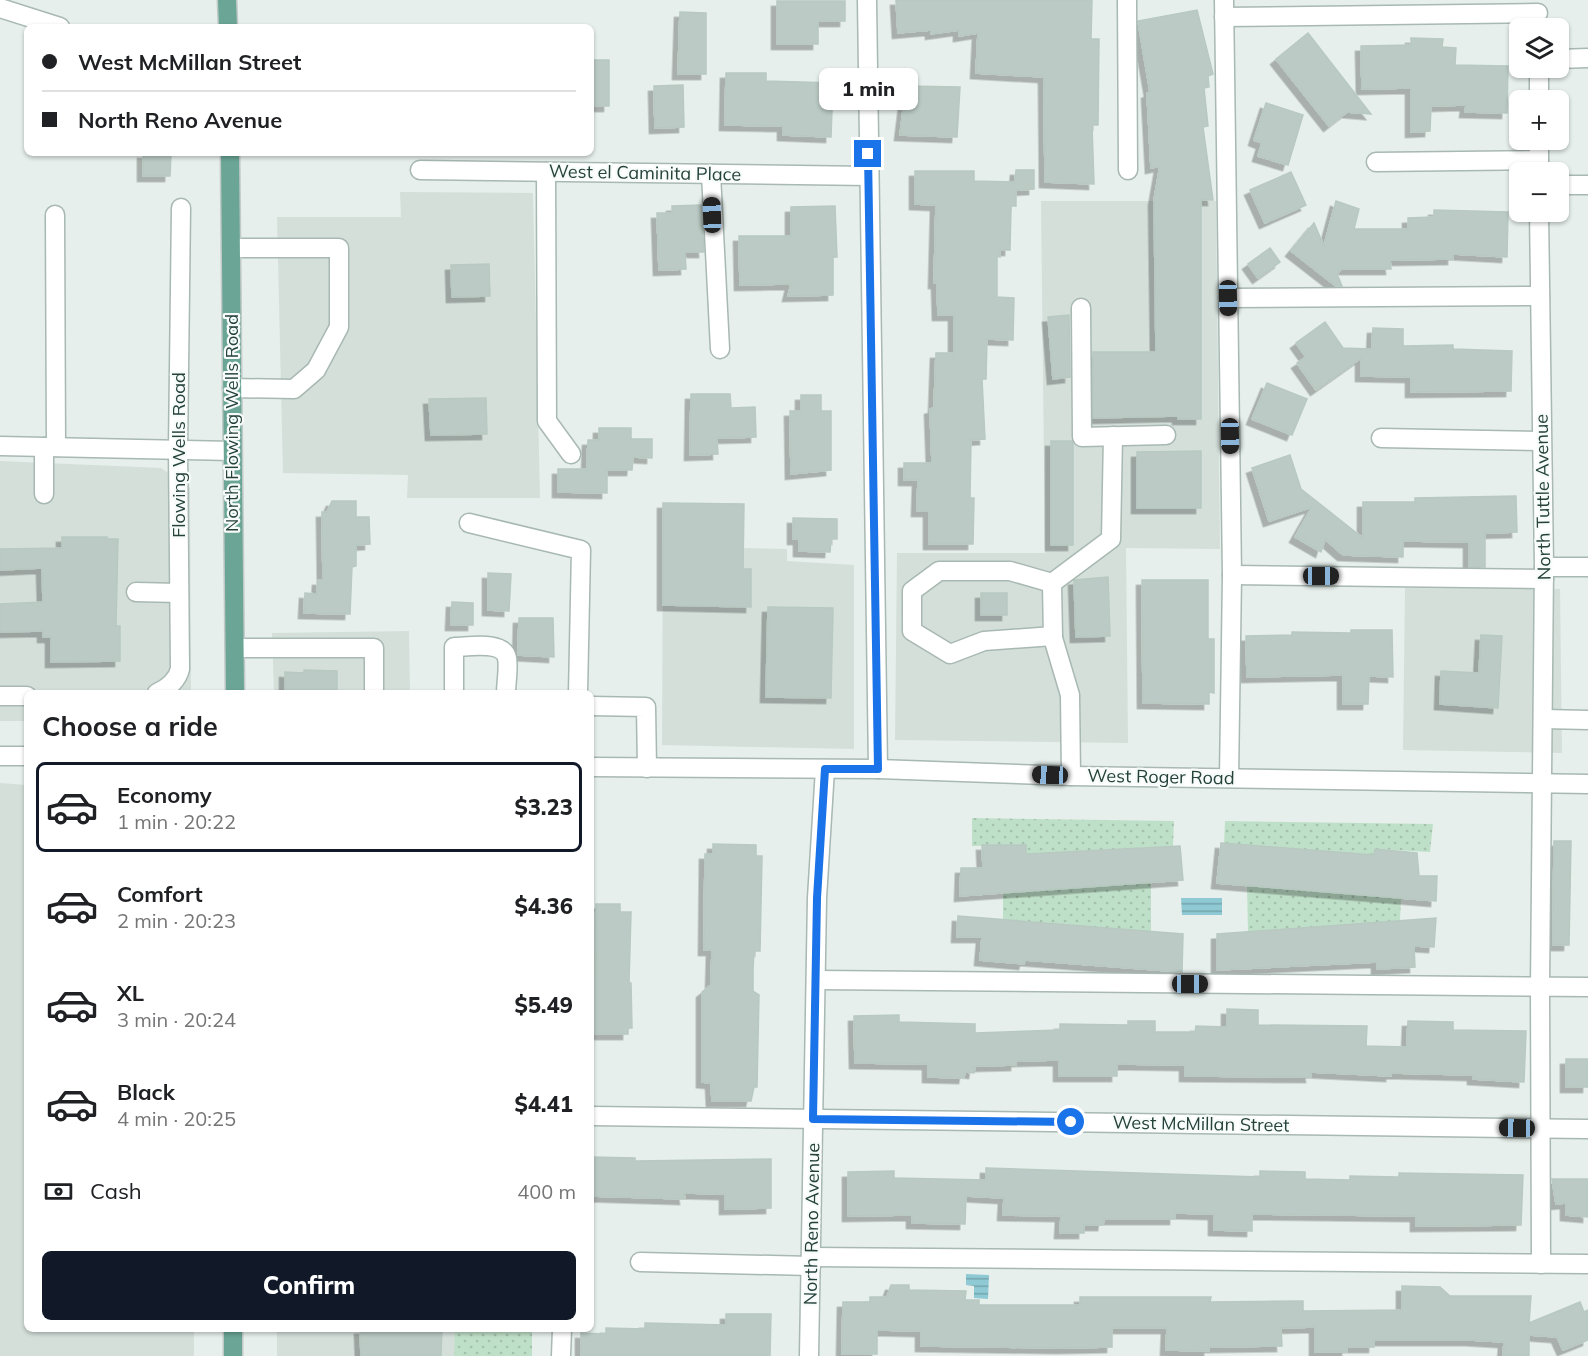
<!DOCTYPE html>
<meta charset="utf-8">
<style>
:root{--surface:#fff;--page:#f2f2f2;--text:#202124;--muted:#757577;--line:#e0e0e0;--accent:#111827}
body{margin:0;font-family:Mulish,sans-serif;background:var(--page);color:var(--text);height:100vh;display:flex;flex-direction:column;font-size:22px;white-space:nowrap}
*{box-sizing:border-box;margin:0}
p{font-size:20px;color:var(--muted)}
.icon{flex:none;width:33px;height:33px;fill:none;stroke:currentColor;stroke-width:2;stroke-linecap:round;stroke-linejoin:round}
.map{position:relative;flex:1;overflow:hidden}
.sheet{position:absolute;left:24px;top:690px;width:570px;height:642px;display:flex;flex-direction:column;background:var(--surface);border-radius:9px;box-shadow:0 2px 4px #0004}
.sheet>*{flex:none}
.hud{position:absolute;left:24px;top:24px;width:570px;height:132px;border-radius:9px;box-shadow:0 2px 4px #0004;display:grid;align-content:center;height:132px;padding:0 18px;background:var(--surface)}
.controls{position:absolute;left:1509px;top:18px;display:grid;gap:12px}
.controls a{display:grid;place-items:center;width:60px;height:60px;border-radius:9px;background:var(--surface);box-shadow:0 2px 4px #0004;font-size:30px}
.end{position:absolute;width:27px;height:27px;margin:-14px;border:8px solid #1a73e8;background:#fff;box-shadow:0 0 0 3px #fff}
.from{border-radius:50%}
.bubble{position:absolute;height:42px;border-radius:9px;background:var(--surface);box-shadow:0 2px 4px #0004;font-size:20px;font-weight:800;line-height:42px;text-align:center}
.car{position:absolute;width:18px;height:36px;margin:-18px -9px;border-radius:8px;box-shadow:0 0 4px 2px #0007;background:linear-gradient(#222 24%,#8ab4d8 0 40%,#222 0 76%,#8ab4d8 0 86%,#222 0)}
.hud b{display:flex;align-items:center;gap:21px;height:57px;font-size:22px}
.hud b+b{border-top:2px solid var(--line)}
.hud i{width:15px;height:15px;background:var(--text)}
ul{padding:0;list-style:none}
li{display:flex;align-items:center;gap:18px;height:90px;margin:0 12px 9px;padding:0 6px;border:3px solid transparent;border-radius:9px}
li div{flex:1}
li b{display:block;font-size:22px}
li em{font-style:normal;font-weight:800}
li.on{border-color:var(--accent)}
li>.icon{width:54px;height:54px;stroke-width:1.5}
h2{padding:0 18px;font-size:27px;line-height:72px}
.pay{display:flex;align-items:center;gap:15px;height:66px;padding:0 18px;font-size:22px}
.pay p{margin-inline-start:auto}
.cta{display:flex;gap:12px;margin-top:auto;padding:12px 18px}
.cta a{flex:1;height:69px;border-radius:9px;background:var(--accent);color:#fff;font-size:24px;font-weight:800;line-height:69px;text-align:center}
.map>svg:first-child{display:block}
</style>
<div class="map">
<svg width="1588" height="1356" viewBox="0 0 1588 1356">
<defs>
<pattern id="grass-dots" width="8" height="8" patternUnits="userSpaceOnUse" patternTransform="scale(1.5)"><rect width="8" height="8" fill="#bfe0c8"/><path d="M2 2h.1M6 6h.1" fill="none" stroke="#a4c1ad" stroke-width="1.8" stroke-linecap="round"/></pattern>
<pattern id="water-rules" width="6" height="5" patternUnits="userSpaceOnUse" patternTransform="scale(1.5)"><rect width="6" height="5" fill="#8ec9d4"/><path d="M0 2.5h6" fill="none" stroke="#74a5ad"/></pattern>
<filter id="shadow"><feDropShadow dx="-5.5" dy="5.5" stdDeviation="0" flood-color="#0004"/></filter>
</defs>
<rect width="100%" height="100%" fill="#e6efeb"/>
<g fill="#d4dfda">
<path d="M 400,192 L 533,193 L 540,498 L 407,498 L 408,475 L 283,473 L 277,217 L 401,217 Z"/>
<path d="M 1041,201 L 1216,201 L 1220,549 L 1126,548 L 1128,743 L 895,740 L 897,553 L 1045,553 Z"/>
<path d="M 0,461 L 161,468 L 190,488 L 191,693 L 27,693 L 27,721 L 0,721 Z"/>
<path d="M 663,503 L 744,504 L 743,548 L 787,549 L 787,561 L 854,565 L 854,749 L 662,745 Z"/>
<path d="M 1405,588 L 1560,589 L 1562,753 L 1403,750 Z"/>
<path d="M 409,631 L 410,693 L 274,693 L 272,633 Z"/>
<path d="M 0,783 L 27,785 L 27,1329 L 194,1329 L 194,1356 L 0,1356 Z"/>
<rect x="277" y="1329" width="255" height="27"/>
</g>
<g fill="url(#grass-dots)">
<path d="M 972,818 L 1174,821 L 1173,846 L 1026,854 L 1025,845 L 972,846 Z"/>
<path d="M 1225,821 L 1433,824 L 1430,852 L 1375,849 L 1374,855 L 1224,844 Z"/>
<path d="M 1151,882 L 1151,932 L 1003,920 L 1003,893 Z"/>
<path d="M 1247,886 L 1401,898 L 1400,921 L 1248,932 Z"/>
<path d="M 455,1329 L 532,1329 L 532,1356 L 454,1356 Z"/>
</g>
<g fill="url(#water-rules)">
<path d="M 1181,898 L 1222,898 L 1222,915 L 1182,915 Z"/>
<path d="M 966,1274 L 989,1275 L 988,1299 L 974,1298 L 974,1286 L 966,1285 Z"/>
</g>
<g fill="#bbcac4" stroke="#b8c9c2" stroke-width="1.5" filter="url(#shadow)">
<path d="M 896,0 L 1092,0 L 1091,39 L 1099,39 L 1098,125 L 1092,125 L 1094,184 L 1045,182 L 1044,77 L 976,73 L 978,33 L 959,36 L 959,30 L 931,34 L 931,30 L 898,33 Z"/>
<path d="M 777,1 L 845,1 L 845,21 L 818,21 L 818,44 L 777,44 Z"/>
<path d="M 1197,10 L 1213,74 L 1208,76 L 1209,87 L 1204,88 L 1208,126 L 1203,127 L 1213,200 L 1201,200 L 1201,419 L 1178,419 L 1178,416 L 1093,418 L 1093,352 L 1156,352 L 1154,200 L 1160,166 L 1151,168 L 1147,93 L 1150,92 L 1138,21 Z"/>
<path d="M 680,12 L 706,13 L 706,74 L 678,74 Z"/>
<path d="M 1308,33 L 1371,114 L 1347,112 L 1329,126 L 1276,59 Z"/>
<path d="M 1411,38 L 1443,39 L 1442,47 L 1456,48 L 1455,65 L 1508,66 L 1507,113 L 1465,112 L 1466,105 L 1431,106 L 1430,131 L 1411,132 L 1411,88 L 1362,89 L 1361,46 L 1411,45 Z"/>
<rect x="591" y="60" width="18" height="46"/>
<path d="M 726,73 L 766,73 L 766,81 L 833,83 L 831,137 L 783,135 L 783,126 L 725,125 Z"/>
<path d="M 683,85 L 684,127 L 655,128 L 654,86 Z"/>
<path d="M 906,86 L 960,87 L 957,137 L 900,135 Z"/>
<path d="M 1266,103 L 1303,115 L 1288,165 L 1258,156 L 1262,143 L 1254,140 Z"/>
<path d="M 143,153 L 171,153 L 170,176 L 143,176 Z"/>
<path d="M 1016,170 L 1034,170 L 1034,189 L 1016,190 L 1016,206 L 1011,206 L 1010,250 L 1000,250 L 1000,257 L 997,256 L 997,297 L 1014,298 L 1013,340 L 987,339 L 986,379 L 982,379 L 985,439 L 971,440 L 970,498 L 974,498 L 973,544 L 929,544 L 929,511 L 917,511 L 918,480 L 904,480 L 904,463 L 932,463 L 930,409 L 934,408 L 936,353 L 954,353 L 954,315 L 938,315 L 937,283 L 934,283 L 936,205 L 915,204 L 915,171 L 974,171 L 974,181 L 1015,182 Z"/>
<path d="M 1291,172 L 1306,205 L 1265,223 L 1250,190 Z"/>
<path d="M 1336,201 L 1359,209 L 1354,229 L 1408,229 L 1408,218 L 1434,217 L 1434,210 L 1508,212 L 1507,257 L 1453,254 L 1453,259 L 1390,260 L 1391,269 L 1341,269 L 1337,274 L 1342,286 L 1336,286 L 1291,251 L 1314,223 L 1324,246 Z"/>
<path d="M 701,205 L 704,252 L 685,252 L 686,269 L 659,270 L 657,213 L 672,213 L 672,206 Z"/>
<path d="M 835,206 L 837,257 L 833,257 L 833,295 L 788,296 L 791,284 L 740,285 L 739,236 L 791,236 L 791,207 Z"/>
<path d="M 1270,248 L 1280,262 L 1258,278 L 1248,264 Z"/>
<path d="M 489,264 L 490,296 L 452,297 L 451,265 Z"/>
<path d="M 1069,315 L 1070,377 L 1053,379 L 1048,317 Z"/>
<path d="M 1325,322 L 1343,348 L 1372,349 L 1373,328 L 1403,329 L 1403,346 L 1453,345 L 1453,349 L 1512,351 L 1511,391 L 1411,392 L 1411,377 L 1361,376 L 1361,358 L 1316,390 L 1297,363 L 1306,357 L 1296,343 Z"/>
<path d="M 1267,383 L 1307,399 L 1292,435 L 1252,419 Z"/>
<path d="M 691,394 L 730,394 L 731,408 L 755,407 L 756,437 L 717,438 L 718,454 L 690,455 Z"/>
<path d="M 801,395 L 821,395 L 821,411 L 831,411 L 831,470 L 791,474 L 790,411 L 801,411 Z"/>
<path d="M 486,398 L 487,434 L 431,435 L 429,399 Z"/>
<path d="M 599,428 L 631,428 L 631,439 L 652,439 L 652,458 L 633,457 L 632,470 L 607,470 L 607,493 L 558,492 L 558,469 L 587,469 L 588,440 L 599,440 Z"/>
<path d="M 1051,441 L 1072,441 L 1073,444 L 1073,545 L 1051,545 Z"/>
<path d="M 1201,451 L 1201,508 L 1137,508 L 1137,452 Z"/>
<path d="M 1290,455 L 1301,489 L 1363,538 L 1363,502 L 1415,502 L 1415,498 L 1516,496 L 1517,532 L 1485,533 L 1485,567 L 1469,567 L 1469,542 L 1403,541 L 1403,557 L 1343,555 L 1325,539 L 1321,552 L 1295,537 L 1312,507 L 1269,521 L 1252,468 Z"/>
<path d="M 332,501 L 356,501 L 356,517 L 369,517 L 370,544 L 356,545 L 356,566 L 352,567 L 350,614 L 304,613 L 305,593 L 317,594 L 318,580 L 323,580 L 322,512 L 327,512 Z"/>
<path d="M 663,503 L 744,504 L 743,569 L 751,569 L 751,607 L 663,605 Z"/>
<path d="M 793,518 L 837,519 L 837,539 L 831,539 L 830,552 L 799,551 L 799,539 L 793,539 Z"/>
<path d="M 62,537 L 107,537 L 107,539 L 118,539 L 116,626 L 120,626 L 120,661 L 51,662 L 51,637 L 43,637 L 43,631 L 0,632 L 0,604 L 43,602 L 42,568 L 0,570 L 0,549 L 62,548 Z"/>
<path d="M 488,573 L 511,574 L 509,611 L 488,610 Z"/>
<path d="M 1108,577 L 1110,636 L 1076,637 L 1074,580 Z"/>
<path d="M 1142,580 L 1208,580 L 1208,639 L 1214,639 L 1214,693 L 1209,692 L 1209,704 L 1143,703 Z"/>
<rect x="981" y="593" width="26" height="22"/>
<path d="M 452,602 L 473,603 L 473,625 L 451,625 Z"/>
<path d="M 768,607 L 833,608 L 831,698 L 766,697 Z"/>
<path d="M 519,618 L 553,618 L 554,657 L 518,655 Z"/>
<path d="M 1351,630 L 1392,630 L 1393,677 L 1369,676 L 1368,704 L 1343,704 L 1343,675 L 1247,677 L 1246,636 L 1292,635 L 1292,632 L 1351,633 Z"/>
<path d="M 1481,635 L 1502,636 L 1498,708 L 1440,704 L 1441,671 L 1479,673 Z"/>
<path d="M 304,670 L 337,671 L 337,693 L 285,693 L 285,672 L 304,673 Z"/>
<path d="M 1554,841 L 1571,841 L 1569,945 L 1553,945 Z"/>
<path d="M 1221,843 L 1374,855 L 1375,849 L 1417,853 L 1419,876 L 1437,876 L 1436,901 L 1217,883 Z"/>
<path d="M 713,844 L 756,845 L 756,856 L 762,856 L 760,951 L 754,951 L 753,969 L 753,991 L 759,995 L 757,1087 L 754,1087 L 751,1101 L 712,1101 L 711,1083 L 702,1082 L 702,992 L 711,985 L 712,950 L 704,950 L 705,854 L 713,854 Z"/>
<path d="M 982,845 L 1026,845 L 1026,854 L 1180,846 L 1183,880 L 960,896 L 961,868 L 983,868 Z"/>
<path d="M 596,904 L 620,904 L 620,912 L 631,912 L 629,983 L 631,983 L 632,1028 L 628,1028 L 628,1034 L 591,1034 Z"/>
<path d="M 958,916 L 1183,934 L 1182,972 L 1025,960 L 1024,964 L 980,960 L 982,937 L 957,937 Z"/>
<path d="M 1436,918 L 1434,947 L 1414,946 L 1415,967 L 1377,969 L 1377,962 L 1217,970 L 1217,934 Z"/>
<path d="M 1227,1009 L 1258,1010 L 1258,1025 L 1367,1026 L 1366,1046 L 1407,1047 L 1408,1021 L 1453,1022 L 1453,1030 L 1526,1031 L 1524,1082 L 1473,1079 L 1473,1075 L 1391,1073 L 1391,1076 L 1310,1072 L 1311,1077 L 1185,1076 L 1185,1065 L 1117,1064 L 1117,1076 L 1059,1076 L 1059,1060 L 1016,1061 L 1016,1065 L 975,1066 L 974,1073 L 965,1072 L 964,1078 L 928,1077 L 928,1064 L 855,1063 L 854,1016 L 899,1015 L 899,1022 L 975,1024 L 975,1033 L 1060,1030 L 1060,1024 L 1128,1025 L 1128,1021 L 1155,1021 L 1155,1032 L 1195,1032 L 1196,1026 L 1227,1027 Z"/>
<rect x="1566" y="1059" width="22" height="28"/>
<path d="M 591,1157 L 635,1158 L 635,1161 L 771,1159 L 771,1208 L 725,1209 L 725,1194 L 684,1193 L 685,1199 L 591,1196 Z"/>
<path d="M 986,1168 L 1260,1177 L 1260,1171 L 1305,1172 L 1305,1179 L 1350,1180 L 1350,1176 L 1399,1177 L 1399,1173 L 1523,1175 L 1521,1225 L 1416,1226 L 1416,1216 L 1252,1214 L 1252,1231 L 1214,1230 L 1214,1214 L 1175,1213 L 1175,1219 L 1104,1219 L 1103,1225 L 1084,1225 L 1084,1233 L 1060,1233 L 1061,1216 L 1003,1215 L 1004,1198 L 966,1196 L 965,1224 L 912,1223 L 912,1215 L 848,1216 L 848,1172 L 894,1171 L 894,1178 L 986,1180 Z"/>
<path d="M 1552,1179 L 1588,1179 L 1588,1217 L 1566,1215 L 1566,1203 L 1556,1204 Z"/>
<path d="M 891,1285 L 909,1285 L 909,1290 L 966,1291 L 965,1300 L 979,1300 L 979,1305 L 1080,1305 L 1080,1297 L 1211,1297 L 1210,1302 L 1303,1301 L 1303,1311 L 1402,1310 L 1402,1286 L 1440,1287 L 1450,1296 L 1531,1296 L 1529,1323 L 1580,1302 L 1584,1312 L 1588,1310 L 1588,1340 L 1563,1350 L 1557,1337 L 1529,1335 L 1529,1356 L 1503,1356 L 1504,1342 L 1470,1340 L 1374,1340 L 1374,1347 L 1347,1347 L 1347,1352 L 1315,1352 L 1315,1327 L 1281,1328 L 1282,1346 L 1209,1347 L 1209,1351 L 1166,1350 L 1167,1328 L 1112,1328 L 1112,1347 L 1062,1348 L 921,1346 L 921,1331 L 877,1330 L 877,1354 L 842,1354 L 843,1302 L 870,1302 L 870,1297 L 887,1297 Z"/>
<path d="M 726,1314 L 771,1314 L 770,1356 L 581,1356 L 581,1333 L 606,1334 L 606,1328 L 645,1329 L 645,1323 L 726,1325 Z"/>
<path d="M 360,1329 L 442,1329 L 441,1356 L 361,1356 Z"/>
</g>
<g fill="none" stroke-linecap="round" stroke-linejoin="round">
<g stroke="#a8b8b2" stroke-width="21">
<g id="minor">
<path d="M 867,0 L 878,769"/>
<path d="M 1127,0 L 1128,170"/>
<path d="M 1224,0 L 1232,575 L 1229,778"/>
<path d="M 0,8 L 60,27"/>
<path d="M 1224,17 L 1538,13"/>
<path d="M 1558,59 L 1588,58"/>
<path d="M 1539,100 L 1539,68"/>
<path d="M 1376,162 L 1539,160"/>
<path d="M 420,170 L 869,176"/>
<path d="M 546,172 L 547,421 L 571,454"/>
<path d="M 1539,172 L 1539,140"/>
<path d="M 711,174 L 720,349"/>
<path d="M 1558,185 L 1588,185"/>
<path d="M 1539,212 L 1544,567 L 1540,987 L 1541,1264"/>
<path d="M 55,215 L 56,447"/>
<path d="M 231,248 L 339,248 L 339,327 L 316,370 L 294,389 L 232,388"/>
<path d="M 1228,298 L 1540,296"/>
<path d="M 1081,308 L 1082,437 L 1166,435"/>
<path d="M 1381,438 L 1541,441"/>
<path d="M 0,446 L 232,451"/>
<path d="M 44,447 L 44,494"/>
<path d="M 469,523 L 581,550 L 578,693"/>
<path d="M 1544,567 L 1588,567"/>
<path d="M 1232,575 L 1544,579"/>
<path d="M 1052,583 L 1010,571 L 939,571 L 912,591 L 912,631 L 950,654 L 984,641 L 1053,636"/>
<path d="M 136,592 L 179,593"/>
<path d="M 235,648 L 374,648 L 374,693"/>
<path d="M 157,693 C 168,688 177,681 180,669 L 178,450 L 181,208"/>
<path d="M 454,693 L 454,647 C 468,647 503,640 507,658 C 509,668 506,683 506,693"/>
<path d="M 0,696 L 27,696"/>
<path d="M 591,706 L 646,707 L 647,768"/>
<path d="M 1544,719 L 1588,720"/>
<path d="M 0,756 L 27,756"/>
<path d="M 591,767 L 878,769 L 1071,776 L 1588,784"/>
<path d="M 1071,776 L 1070,695 L 1053,638 L 1052,583 L 1111,539 L 1113,436"/>
<path d="M 816,980 L 1588,987"/>
<path d="M 591,1116 L 1588,1129"/>
<path d="M 811,1257 L 1588,1264"/>
<path d="M 640,1262 L 811,1266"/>
<path d="M 561,1356 L 562,1329"/>
<path d="M 809,1356 L 817,898 L 825,769"/>
</g>
</g>
<g stroke="#c2cac8" stroke-width="21">
<g id="major">
<path d="M 227,0 L 228,27"/>
<path d="M 230,153 L 235,693"/>
<path d="M 233,1329 L 233,1356"/>
</g>
</g>
<use href="#minor" stroke="#fff" stroke-width="18"/>
<use href="#major" stroke="#6aa596" stroke-width="18"/>
</g>
<g fill="none" stroke-linecap="round" stroke-linejoin="round">
<path stroke="#1a73e8" stroke-width="8" d="M 868,154 L 878,769 L 825,769 L 817,898 L 813,1119 L 1071,1122"/>
</g>
<g text-anchor="middle" stroke-width="4.5" stroke-linejoin="round" paint-order="stroke">
<g font-size="18" fill="#24423a" stroke="#f7fbf9">
<text transform="translate(645 173) rotate(1)" y="6">West el Caminita Place</text>
<text transform="translate(232 423) rotate(-90)" y="6">North Flowing Wells Road</text>
<text transform="translate(179 455) rotate(-90)" y="6">Flowing Wells Road</text>
<text transform="translate(1543 497) rotate(-91)" y="6">North Tuttle Avenue</text>
<text transform="translate(1161 777) rotate(1)" y="6">West Roger Road</text>
<text transform="translate(1201 1124) rotate(1)" y="6">West McMillan Street</text>
<text transform="translate(812 1224) rotate(-89)" y="6">North Reno Avenue</text>
</g>
</g>
</svg>
<div class="controls">
<a><svg class="icon" aria-label="layers" viewBox="0 0 24 24"><path d="M12 4l9 5-9 5-9-5zM3 14l9 5 9-5"/></svg></a>
<a>+</a>
<a>−</a>
</div>
<i class="end from" style="left:1071px;top:1122px"></i>
<i class="end" style="left:868px;top:154px"></i>
<div class="bubble" style="left:819px;top:68px;width:99px">1 min</div>
<i class="car" style="left:712px;top:215px;rotate:358deg"></i>
<i class="car" style="left:1228px;top:298px;rotate:179deg"></i>
<i class="car" style="left:1230px;top:436px;rotate:179deg"></i>
<i class="car" style="left:1321px;top:576px;rotate:90deg"></i>
<i class="car" style="left:1050px;top:775px;rotate:272deg"></i>
<i class="car" style="left:1190px;top:984px;rotate:90deg"></i>
<i class="car" style="left:1517px;top:1128px;rotate:271deg"></i>
<div class="hud">
<b><i class="from"></i>West McMillan Street</b>
<b><i></i>North Reno Avenue</b>
</div>
<section class="sheet">
<h2>Choose a ride</h2>
<ul>
<li class="on"><svg class="icon" aria-label="car" viewBox="0 0 24 24"><path d="M5 17H2v-5l4-1 3-4h7l3 4 3 1v5h-3M9 17h6M6 11h13"/><circle cx="7" cy="17" r="2"/><circle cx="17" cy="17" r="2"/></svg><div><b>Economy</b><p>1 min · 20:22</p></div><em>$3.23</em></li>
<li><svg class="icon" aria-label="car" viewBox="0 0 24 24"><path d="M5 17H2v-5l4-1 3-4h7l3 4 3 1v5h-3M9 17h6M6 11h13"/><circle cx="7" cy="17" r="2"/><circle cx="17" cy="17" r="2"/></svg><div><b>Comfort</b><p>2 min · 20:23</p></div><em>$4.36</em></li>
<li><svg class="icon" aria-label="car" viewBox="0 0 24 24"><path d="M5 17H2v-5l4-1 3-4h7l3 4 3 1v5h-3M9 17h6M6 11h13"/><circle cx="7" cy="17" r="2"/><circle cx="17" cy="17" r="2"/></svg><div><b>XL</b><p>3 min · 20:24</p></div><em>$5.49</em></li>
<li><svg class="icon" aria-label="car" viewBox="0 0 24 24"><path d="M5 17H2v-5l4-1 3-4h7l3 4 3 1v5h-3M9 17h6M6 11h13"/><circle cx="7" cy="17" r="2"/><circle cx="17" cy="17" r="2"/></svg><div><b>Black</b><p>4 min · 20:25</p></div><em>$4.41</em></li>
</ul>
<div class="pay"><svg class="icon" aria-label="cash" viewBox="0 0 24 24"><path d="M3 7h18v10H3z"/><circle cx="12" cy="12" r="2"/></svg>Cash<p>400 m</p></div>
<div class="cta"><a>Confirm</a></div>
</section>
</div>
